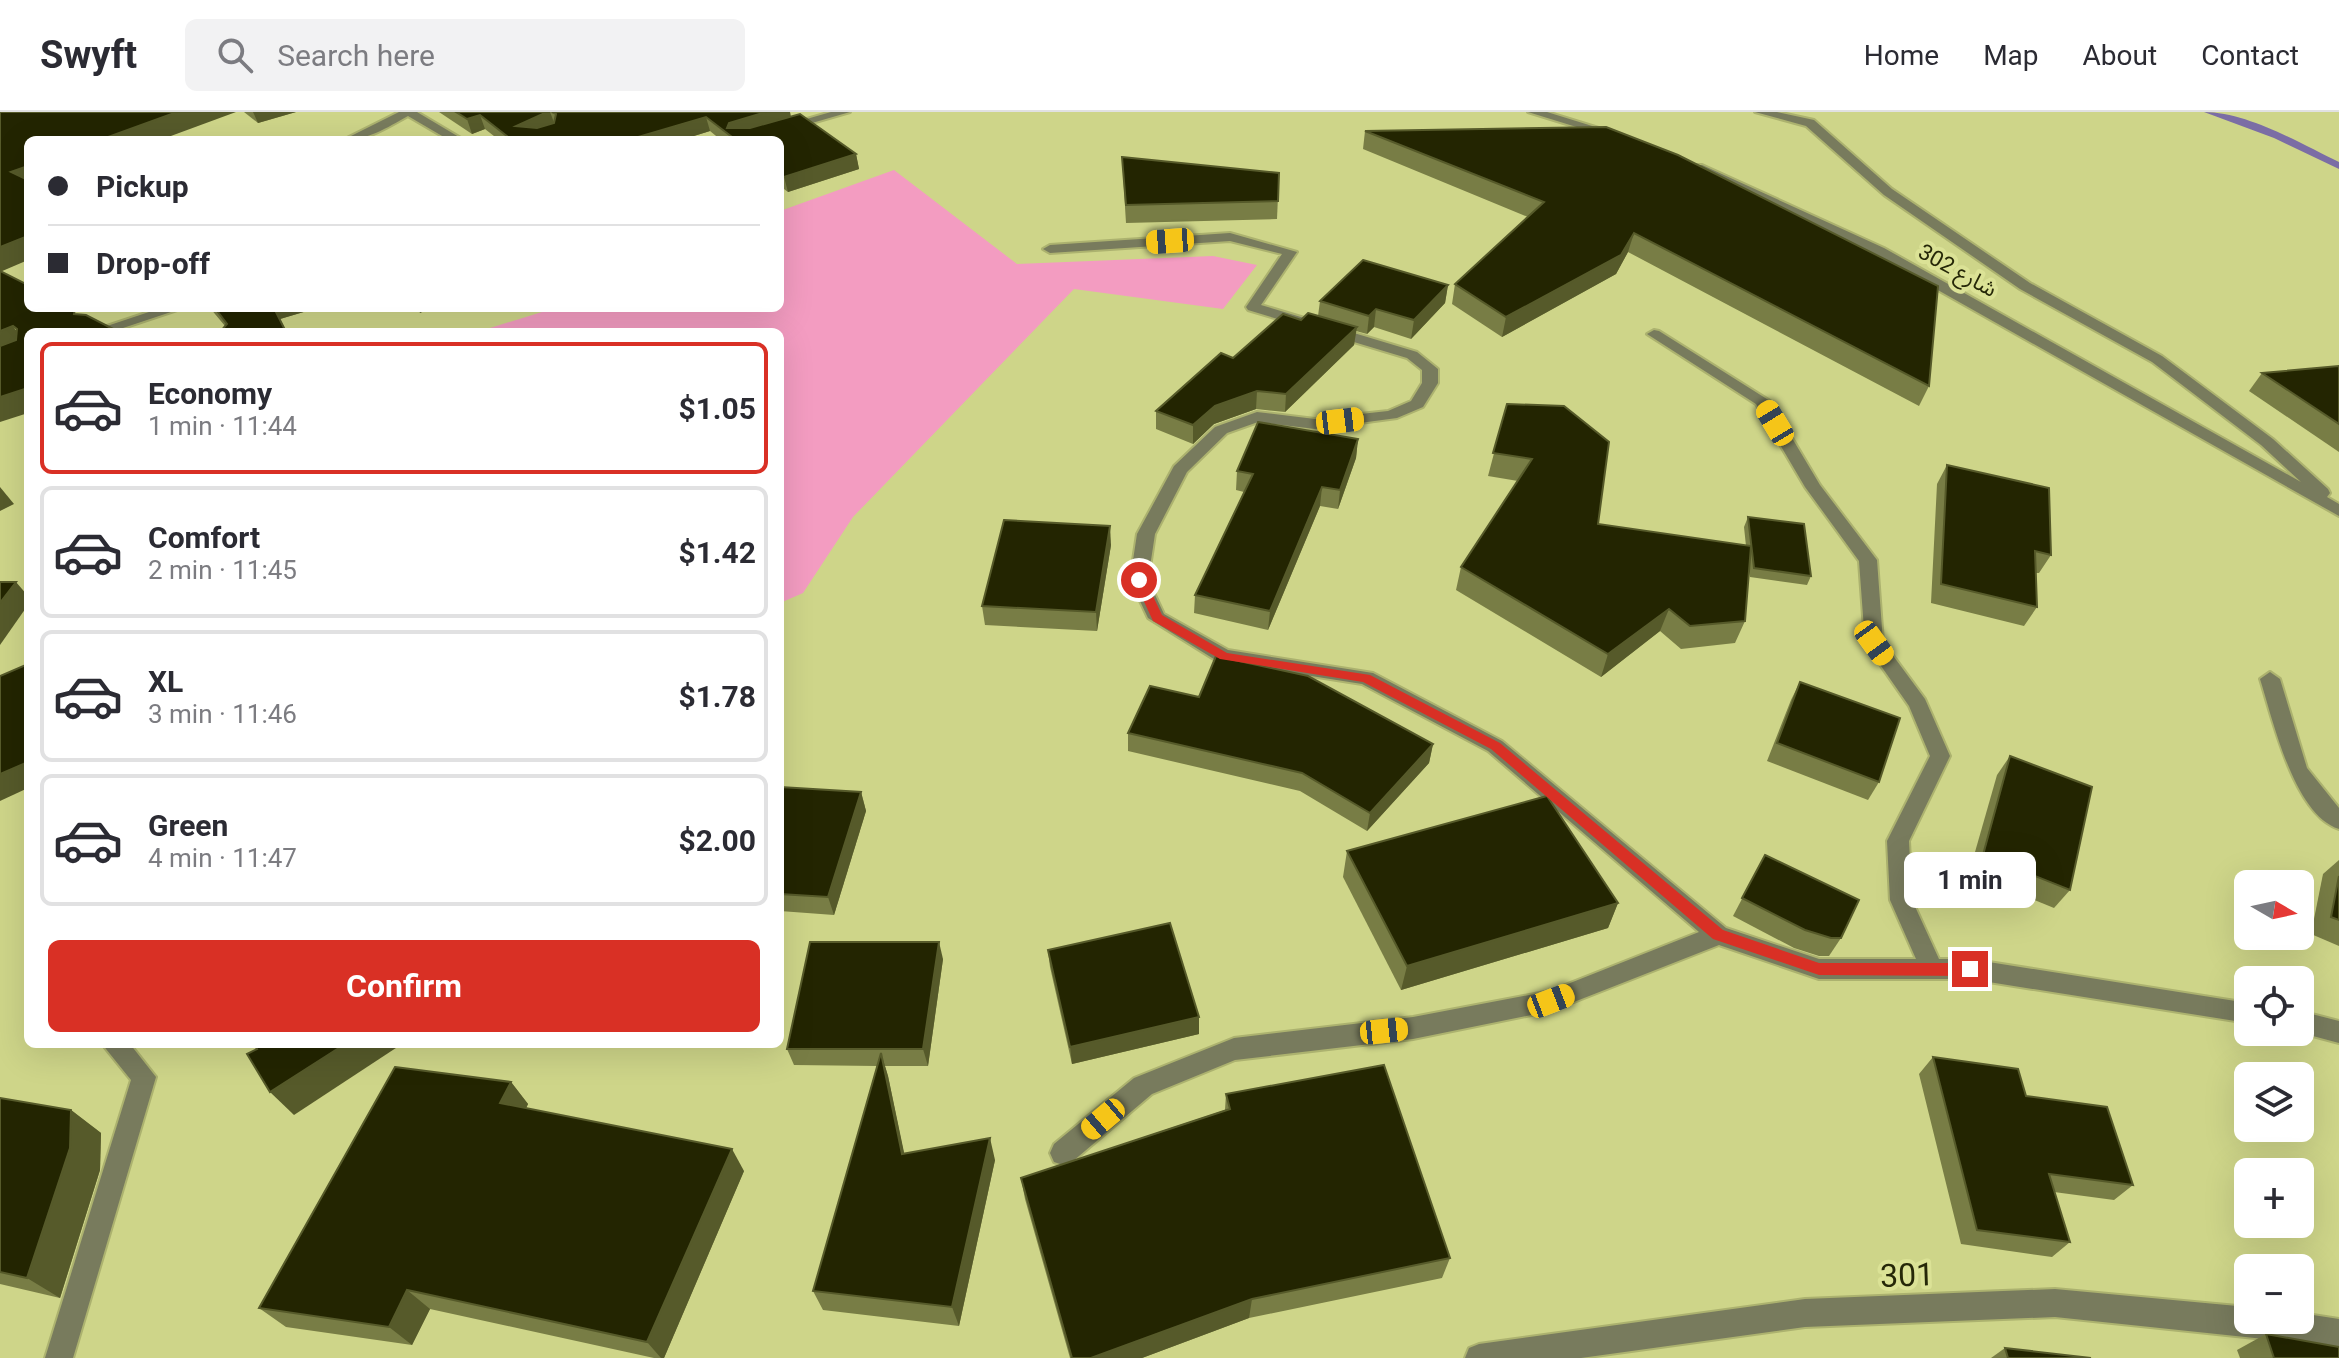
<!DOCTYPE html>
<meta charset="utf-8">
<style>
:root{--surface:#fff;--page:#f2f2f3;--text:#2b2b33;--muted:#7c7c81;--line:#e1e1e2;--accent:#d93025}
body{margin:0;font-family:Roboto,"Noto Sans Arabic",sans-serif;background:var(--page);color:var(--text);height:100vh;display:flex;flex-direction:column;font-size:30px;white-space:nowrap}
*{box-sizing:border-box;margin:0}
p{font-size:26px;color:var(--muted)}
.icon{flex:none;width:44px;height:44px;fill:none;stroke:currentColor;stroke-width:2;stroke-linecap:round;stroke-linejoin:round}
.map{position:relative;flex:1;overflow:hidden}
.side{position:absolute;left:24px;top:216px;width:760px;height:720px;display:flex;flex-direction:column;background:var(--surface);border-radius:12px;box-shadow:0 8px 32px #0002}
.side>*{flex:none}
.hud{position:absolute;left:24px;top:24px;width:760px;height:176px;border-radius:12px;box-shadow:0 8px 32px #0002;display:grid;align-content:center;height:176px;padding:0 24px;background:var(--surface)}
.needle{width:52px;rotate:99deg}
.buttons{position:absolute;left:2234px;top:758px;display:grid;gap:16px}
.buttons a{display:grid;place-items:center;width:80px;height:80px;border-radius:12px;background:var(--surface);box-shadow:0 8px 32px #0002;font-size:40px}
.end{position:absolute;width:36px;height:36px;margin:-18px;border:10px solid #d93025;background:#fff;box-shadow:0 0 0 4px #fff}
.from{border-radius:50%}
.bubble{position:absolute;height:56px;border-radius:12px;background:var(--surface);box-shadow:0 8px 32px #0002;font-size:26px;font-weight:700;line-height:56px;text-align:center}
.car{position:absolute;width:24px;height:48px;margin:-24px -12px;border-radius:10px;box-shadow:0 0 6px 2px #0007;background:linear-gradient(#f5c518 24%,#345 0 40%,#f5c518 0 76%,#345 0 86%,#f5c518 0)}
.hud b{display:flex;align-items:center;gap:28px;height:76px;font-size:30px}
.hud b+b{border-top:2px solid var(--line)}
.hud i{width:20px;height:20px;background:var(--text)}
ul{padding:14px 0 0;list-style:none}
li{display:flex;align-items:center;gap:24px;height:132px;margin:0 16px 12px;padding:0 8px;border:4px solid var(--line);border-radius:12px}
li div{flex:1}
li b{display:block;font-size:30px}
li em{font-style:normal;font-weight:700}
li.current{border-color:var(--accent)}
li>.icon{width:72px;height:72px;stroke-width:1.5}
.primary-button{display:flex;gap:16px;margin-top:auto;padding:16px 24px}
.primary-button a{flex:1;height:92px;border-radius:12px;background:var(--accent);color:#fff;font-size:32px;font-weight:700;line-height:92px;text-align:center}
header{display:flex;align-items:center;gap:48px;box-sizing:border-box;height:112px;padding:0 40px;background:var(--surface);border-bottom:2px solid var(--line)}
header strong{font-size:38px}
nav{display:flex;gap:44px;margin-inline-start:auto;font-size:28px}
.search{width:560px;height:72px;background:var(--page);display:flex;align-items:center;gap:20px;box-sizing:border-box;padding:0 28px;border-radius:12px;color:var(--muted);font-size:30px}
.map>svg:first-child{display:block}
</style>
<header>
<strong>Swyft</strong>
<div class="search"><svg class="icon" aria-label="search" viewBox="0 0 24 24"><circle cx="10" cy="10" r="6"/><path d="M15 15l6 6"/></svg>Search here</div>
<nav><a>Home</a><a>Map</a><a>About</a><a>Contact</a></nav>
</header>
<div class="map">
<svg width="2339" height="1246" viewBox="0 0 2339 1246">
<rect width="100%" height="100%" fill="#ced589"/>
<path fill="#f39cc1" d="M 894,58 L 1017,152 L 1213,144 L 1257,153 L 1223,197 L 1074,177 L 853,405 L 803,481 L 780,491 L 780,220 L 477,220 L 555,196 L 780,196 L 780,99 Z"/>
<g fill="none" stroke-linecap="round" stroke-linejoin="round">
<path fill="#7b6da5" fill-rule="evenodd" d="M 2204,0 C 2247,0 2300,31 2339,50 L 2339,57 L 2274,26 Z"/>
<g stroke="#acb26f" stroke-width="4">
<g id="minor">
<path d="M 399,0 L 417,0 L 464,28 L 449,28 L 408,4 C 386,16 369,28 343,28 Z"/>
<path d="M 831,0 L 850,0 L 753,28 L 733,28 Z"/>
<path d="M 1528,0 L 1547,0 L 1618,22 L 1612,26 Z"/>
<path d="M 1755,0 L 1777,0 L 1814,8 L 1892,77 L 2030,171 L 2162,244 L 2273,327 L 2328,377 L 2330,381 L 2327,385 L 2339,392 L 2339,404 L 1874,142 L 1694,59 L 1694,53 L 1702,53 L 1884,136 L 2301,370 L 2261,333 L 2152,250 L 2020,177 L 1884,83 L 1806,14 Z"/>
<path d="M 1230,121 L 1297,140 L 1261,193 L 1417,240 L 1438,257 L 1438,271 L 1423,295 L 1397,306 L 1315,317 L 1258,310 L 1227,321 L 1187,360 L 1155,422 L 1148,468 L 1164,502 L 1228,538 L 1373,561 L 1502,629 L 1726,816 L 1819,847 L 1916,847 L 1890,788 L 1887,729 L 1930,644 L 1909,594 L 1865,531 L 1859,449 L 1805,375 L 1756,292 L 1647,222 L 1654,218 L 1659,219 L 1770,289 L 1820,373 L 1877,448 L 1883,530 L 1925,587 L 1950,644 L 1909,729 L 1912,788 L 1939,847 L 1970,847 L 2248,891 L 2248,911 L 1970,867 L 1819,867 L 1719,833 L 1551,899 L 1413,927 L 1235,948 L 1152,982 L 1072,1050 L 1063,1053 L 1054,1050 L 1050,1041 L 1054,1032 L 1134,966 L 1234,926 L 1413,905 L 1550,879 L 1699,820 L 1488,639 L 1362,572 L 1217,549 L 1148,506 L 1130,468 L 1137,422 L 1174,354 L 1215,315 L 1257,300 L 1315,307 L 1388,299 L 1411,289 L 1422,271 L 1422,258 L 1407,246 L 1248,198 L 1246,195 L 1282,142 L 1230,129 L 1050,141 L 1043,137 L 1050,133 Z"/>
<path d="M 161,196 L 183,196 L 111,220 L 89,220 Z"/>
<path d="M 2270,560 L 2280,567 L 2307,656 L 2339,696 L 2339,717 C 2294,703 2273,608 2260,567 Z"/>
<path d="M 2300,899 L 2339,909 L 2339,931 L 2298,920 Z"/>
<path d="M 102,932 L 130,932 L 156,965 L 73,1246 L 45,1246 L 131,968 Z"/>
<path d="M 2055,1177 L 2248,1195 L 2248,1208 L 2300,1208 L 2300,1201 L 2339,1207 L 2339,1235 L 2055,1205 L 1805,1215 L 1581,1246 L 1465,1246 L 1469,1236 L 1479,1232 L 1805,1187 Z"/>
</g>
</g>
<use href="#minor" fill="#787b5d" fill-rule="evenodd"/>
</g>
<g fill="#787d45">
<path d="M 244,0 L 296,0 L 258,11 Z"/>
<path d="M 439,0 L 790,0 L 791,5 L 856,42 L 859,57 L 788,80 L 780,74 L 780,28 L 721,28 L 710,19 L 681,28 L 499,28 L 485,17 L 472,22 Z"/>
<path d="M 1606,15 L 1929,274 L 1919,294 L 1628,140 L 1616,162 L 1502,225 L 1452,192 L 1455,172 L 1528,105 L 1363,37 L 1365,19 Z"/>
<path d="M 1122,45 L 1279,61 L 1277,107 L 1126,111 Z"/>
<path d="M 1448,173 L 1445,191 L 1411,227 L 1374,215 L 1367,222 L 1356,219 L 1354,233 L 1285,300 L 1256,297 L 1214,312 L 1193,332 L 1156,317 L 1156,299 L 1233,246 L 1301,208 L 1318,204 L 1320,189 Z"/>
<path d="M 210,196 L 317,196 L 280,207 L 287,220 L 220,220 L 225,214 Z"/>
<path d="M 2339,254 L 2339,340 L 2249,279 L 2262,261 Z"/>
<path d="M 1507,292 L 1598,412 L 1746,434 L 1744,415 L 1748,405 L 1811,464 L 1807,473 L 1750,465 L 1749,458 L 1745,509 L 1735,531 L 1681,537 L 1660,519 L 1601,565 L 1456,478 L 1461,455 L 1518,369 L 1488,364 Z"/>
<path d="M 1358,327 L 1356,346 L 1338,397 L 1320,394 L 1268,518 L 1194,501 L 1195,483 L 1244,380 L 1236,378 L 1237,359 Z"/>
<path d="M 1947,353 L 2051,443 L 2039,461 L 2036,461 L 2037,495 L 2024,514 L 1931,491 L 1937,372 Z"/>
<path d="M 1111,433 L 1097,519 L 985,513 L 982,494 Z"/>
<path d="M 1800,570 L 1879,670 L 1868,688 L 1767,649 L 1791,588 Z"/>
<path d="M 1199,585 L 1433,632 L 1429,651 L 1367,719 L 1300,679 L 1128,639 L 1128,621 Z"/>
<path d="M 2010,644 L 2070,778 L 2054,796 L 1969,761 L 1997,663 Z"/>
<path d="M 780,675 L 861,680 L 866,699 L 834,803 L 780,799 Z"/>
<path d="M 1347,739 L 1618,791 L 1608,816 L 1401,878 L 1343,765 Z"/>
<path d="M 1765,743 L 1841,826 L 1829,844 L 1819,844 L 1794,836 L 1733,804 Z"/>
<path d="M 2339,748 L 2339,834 L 2311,822 L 2323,762 Z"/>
<path d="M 1048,838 L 1199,922 L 1072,952 L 1050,855 Z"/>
<path d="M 943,847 L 928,954 L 885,954 L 888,964 L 904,1042 L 995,1048 L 959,1214 L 823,1198 L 813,1179 L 877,954 L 794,953 L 787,937 Z"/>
<path d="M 1933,945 L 2026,984 L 2133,1073 L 2114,1088 L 2054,1080 L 2070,1130 L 2052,1145 L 1961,1132 L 1919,962 Z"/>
<path d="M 511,970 L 528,992 L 526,996 L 744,1059 L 664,1246 L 654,1246 L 430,1197 L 412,1233 L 286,1215 L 259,1196 Z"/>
<path d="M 1226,982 L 1450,1146 L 1442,1166 L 1249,1206 L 1142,1246 L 1070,1246 L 1025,1087 L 1021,1066 L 1225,998 Z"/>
<path d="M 0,986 L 71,998 L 101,1021 L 100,1058 L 60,1186 L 0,1172 Z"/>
<path d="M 2266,1222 L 2339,1246 L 2240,1246 L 2237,1238 Z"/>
<path d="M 2005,1236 L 2091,1246 L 1991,1246 Z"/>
</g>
<g fill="#565a2a">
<path d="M 177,0 L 236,0 L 160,28 L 100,28 Z"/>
<path d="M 253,0 L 296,0 L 258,11 Z"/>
<path d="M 547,0 L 550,0 L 555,13 L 522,28 L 516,14 Z"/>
<path d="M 766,0 L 790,0 L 791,8 L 732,25 L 727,16 L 729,11 Z"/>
<path d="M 480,3 L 485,17 L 472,22 L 467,7 Z"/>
<path d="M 706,5 L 710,19 L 681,28 L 628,28 Z"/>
<path d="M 856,42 L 859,57 L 788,80 L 784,65 Z"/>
<path d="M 28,54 L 28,77 L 11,60 Z"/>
<path d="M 1634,121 L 1628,140 L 1616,162 L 1502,225 L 1506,205 Z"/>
<path d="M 28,124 L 28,148 L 0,160 L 0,135 Z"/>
<path d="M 1448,173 L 1445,191 L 1411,227 L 1414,208 Z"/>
<path d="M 274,196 L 317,196 L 280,207 L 287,220 Z"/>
<path d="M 418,196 L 431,196 L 420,201 Z"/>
<path d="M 1376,197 L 1374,215 L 1367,222 L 1369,204 Z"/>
<path d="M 13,214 L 27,234 L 0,244 L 0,219 Z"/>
<path d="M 1357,215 L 1354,233 L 1285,300 L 1286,282 Z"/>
<path d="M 28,276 L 28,301 L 0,310 L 0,285 Z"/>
<path d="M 1257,279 L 1256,297 L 1214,312 L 1193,332 L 1193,313 L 1215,294 Z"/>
<path d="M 1358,327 L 1356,346 L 1338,397 L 1340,378 Z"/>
<path d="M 0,375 L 14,392 L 0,399 Z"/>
<path d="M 1322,375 L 1320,394 L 1268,518 L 1270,499 Z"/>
<path d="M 1110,414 L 1111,433 L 1097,519 L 1096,500 Z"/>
<path d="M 16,470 L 28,484 L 28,493 L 0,533 L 0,491 Z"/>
<path d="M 1669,497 L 1660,519 L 1601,565 L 1608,542 Z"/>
<path d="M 1433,632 L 1429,651 L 1367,719 L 1370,701 Z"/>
<path d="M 28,650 L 28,676 L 0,689 L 0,662 Z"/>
<path d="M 861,680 L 866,699 L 834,803 L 828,785 Z"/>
<path d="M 1618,791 L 1608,816 L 1401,878 L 1407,854 Z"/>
<path d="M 939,830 L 943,847 L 928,954 L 923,937 Z"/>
<path d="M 1199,905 L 1199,922 L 1072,952 L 1070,935 Z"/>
<path d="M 345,932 L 402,932 L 294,1003 L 270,980 Z"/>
<path d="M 881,941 L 888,964 L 909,1064 L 902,1042 Z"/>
<path d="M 511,970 L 528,992 L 518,1014 L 500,991 Z"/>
<path d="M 71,998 L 101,1021 L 100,1058 L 60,1186 L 27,1166 Z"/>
<path d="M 990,1026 L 995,1048 L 959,1214 L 952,1195 Z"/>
<path d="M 732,1037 L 744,1059 L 664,1246 L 661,1246 L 647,1230 Z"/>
<path d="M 407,1178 L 430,1197 L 412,1233 L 389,1215 Z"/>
<path d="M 1252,1187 L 1249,1206 L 1142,1246 L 1091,1246 Z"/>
</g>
<g fill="#232501" stroke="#565a2a" stroke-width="2">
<path d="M 0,0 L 177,0 L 100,28 L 28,28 L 28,54 L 11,60 L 28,68 L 28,124 L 0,135 Z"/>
<path d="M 456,0 L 547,0 L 516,14 L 537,16 L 554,11 L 556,2 L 552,0 L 766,0 L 729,11 L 727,16 L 750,16 L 800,2 L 856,42 L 784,65 L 780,62 L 780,28 L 736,28 L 706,5 L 628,28 L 512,28 L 480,3 L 467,7 Z"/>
<path d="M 1606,15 L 1678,43 L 1938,174 L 1929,274 L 1634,121 L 1621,143 L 1506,205 L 1455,172 L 1544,90 L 1365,19 Z"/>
<path d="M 1122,45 L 1279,61 L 1278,89 L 1126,93 Z"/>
<path d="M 1363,148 L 1448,173 L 1414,208 L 1376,197 L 1369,204 L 1320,189 Z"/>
<path d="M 0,159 L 28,173 L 28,196 L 72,196 L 75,197 L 74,202 L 86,203 L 119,220 L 28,220 L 28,276 L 0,285 L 0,234 L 16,228 L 17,217 L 13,214 L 0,219 Z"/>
<path d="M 215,196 L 274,196 L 286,220 L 220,220 L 227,212 Z"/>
<path d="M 1308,201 L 1357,215 L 1286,282 L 1257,279 L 1215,294 L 1193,313 L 1156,299 L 1221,241 L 1233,246 L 1283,202 L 1301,208 Z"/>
<path d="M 2339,254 L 2339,312 L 2262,261 Z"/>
<path d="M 1507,292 L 1564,294 L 1609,330 L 1598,412 L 1751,434 L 1745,509 L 1690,514 L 1669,497 L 1608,542 L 1461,455 L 1532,347 L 1493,341 Z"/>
<path d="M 1258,310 L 1358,327 L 1340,378 L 1322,375 L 1270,499 L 1195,483 L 1253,362 L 1237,359 Z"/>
<path d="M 1947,353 L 2049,376 L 2051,443 L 2035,439 L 2037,495 L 1941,472 Z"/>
<path d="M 1748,405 L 1804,412 L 1811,464 L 1754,456 Z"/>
<path d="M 1004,408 L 1110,414 L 1096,500 L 982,494 Z"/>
<path d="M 0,470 L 16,470 L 0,491 Z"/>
<path d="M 1216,544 L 1308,564 L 1433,632 L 1370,701 L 1302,661 L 1128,621 L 1150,574 L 1199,585 Z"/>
<path d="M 28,552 L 28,650 L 0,662 L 0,564 Z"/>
<path d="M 1800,570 L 1900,606 L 1879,670 L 1777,631 Z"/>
<path d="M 2010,644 L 2092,675 L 2070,778 L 1983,743 Z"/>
<path d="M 780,675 L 861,680 L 828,785 L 780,782 Z"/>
<path d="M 1547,684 L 1618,791 L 1407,854 L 1347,739 Z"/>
<path d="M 1765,743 L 1859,788 L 1841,826 L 1831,826 L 1805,818 L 1742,786 Z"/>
<path d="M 2339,764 L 2339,808 L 2331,805 Z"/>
<path d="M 1170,811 L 1199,905 L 1070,935 L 1048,838 Z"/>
<path d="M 810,830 L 939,830 L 923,937 L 787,937 Z"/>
<path d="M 254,932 L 345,932 L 270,980 L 247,942 L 257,937 Z"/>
<path d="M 881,941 L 902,1042 L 990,1026 L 952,1195 L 813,1179 Z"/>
<path d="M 1933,945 L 2018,957 L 2026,984 L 2107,995 L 2133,1073 L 2049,1062 L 2070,1130 L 1977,1118 Z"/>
<path d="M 1384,953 L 1450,1146 L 1252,1187 L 1091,1246 L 1072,1246 L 1021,1066 L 1230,997 L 1226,982 Z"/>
<path d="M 395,955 L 511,970 L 500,991 L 732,1037 L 647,1230 L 407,1178 L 389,1215 L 259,1196 Z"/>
<path d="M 0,986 L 71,998 L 70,1036 L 27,1166 L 0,1160 Z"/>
<path d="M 2266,1222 L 2339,1235 L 2339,1246 L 2274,1246 Z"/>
<path d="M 2005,1236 L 2091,1246 L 2008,1246 Z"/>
</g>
<path fill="#d93025" d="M 1135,465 L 1144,465 L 1162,503 L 1227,541 L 1370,563 L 1500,631 L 1723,818 L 1819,851 L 1970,851 L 1978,857 L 1970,864 L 1819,863 L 1713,827 L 1491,637 L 1363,570 L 1220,547 L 1153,509 L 1134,468 Z"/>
<g text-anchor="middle" stroke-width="8" stroke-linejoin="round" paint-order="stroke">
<g font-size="22" fill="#262808" stroke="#dbe296">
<text transform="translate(1958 158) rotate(29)" y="8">شارع 302</text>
</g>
<g font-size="32" fill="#262808" stroke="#dbe296">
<text transform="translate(1907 1163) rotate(-2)" y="11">301</text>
</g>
</g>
</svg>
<div class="buttons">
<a><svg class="needle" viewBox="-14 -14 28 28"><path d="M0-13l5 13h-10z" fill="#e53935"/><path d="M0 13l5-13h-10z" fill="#7c7c81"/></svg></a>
<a><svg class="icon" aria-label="locate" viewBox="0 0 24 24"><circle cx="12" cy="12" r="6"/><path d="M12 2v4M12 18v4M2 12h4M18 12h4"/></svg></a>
<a><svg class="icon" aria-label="layers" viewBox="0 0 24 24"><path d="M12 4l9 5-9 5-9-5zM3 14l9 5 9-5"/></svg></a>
<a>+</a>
<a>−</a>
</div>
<i class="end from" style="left:1139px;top:468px"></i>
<i class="end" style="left:1970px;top:857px"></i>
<div class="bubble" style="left:1904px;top:740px;width:132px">1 min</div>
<i class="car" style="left:1170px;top:129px;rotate:266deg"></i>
<i class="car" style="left:1340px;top:309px;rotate:83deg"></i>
<i class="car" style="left:1775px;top:311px;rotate:329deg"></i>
<i class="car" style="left:1874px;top:531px;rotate:144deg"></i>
<i class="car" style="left:1551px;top:889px;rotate:69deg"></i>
<i class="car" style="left:1384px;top:919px;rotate:84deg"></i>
<i class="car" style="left:1103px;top:1007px;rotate:230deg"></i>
<div class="hud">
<b><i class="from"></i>Pickup</b>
<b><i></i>Drop-off</b>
</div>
<section class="side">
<ul>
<li class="current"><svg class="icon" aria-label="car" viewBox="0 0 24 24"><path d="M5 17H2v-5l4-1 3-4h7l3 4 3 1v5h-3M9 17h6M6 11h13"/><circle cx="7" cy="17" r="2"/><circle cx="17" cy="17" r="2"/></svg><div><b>Economy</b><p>1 min · 11:44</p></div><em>$1.05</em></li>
<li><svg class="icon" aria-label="car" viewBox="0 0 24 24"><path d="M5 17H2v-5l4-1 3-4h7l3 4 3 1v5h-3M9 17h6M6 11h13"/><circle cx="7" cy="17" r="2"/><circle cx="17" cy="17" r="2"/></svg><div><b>Comfort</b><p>2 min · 11:45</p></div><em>$1.42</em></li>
<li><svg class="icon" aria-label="car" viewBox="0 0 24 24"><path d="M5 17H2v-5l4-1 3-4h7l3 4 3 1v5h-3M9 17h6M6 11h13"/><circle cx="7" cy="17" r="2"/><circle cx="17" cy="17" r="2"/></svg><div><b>XL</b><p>3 min · 11:46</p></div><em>$1.78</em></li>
<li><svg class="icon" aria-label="car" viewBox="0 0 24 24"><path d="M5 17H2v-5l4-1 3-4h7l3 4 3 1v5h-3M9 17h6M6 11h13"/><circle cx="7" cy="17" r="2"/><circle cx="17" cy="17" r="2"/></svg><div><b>Green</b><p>4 min · 11:47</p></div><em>$2.00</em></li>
</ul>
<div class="primary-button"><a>Confirm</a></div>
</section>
</div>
